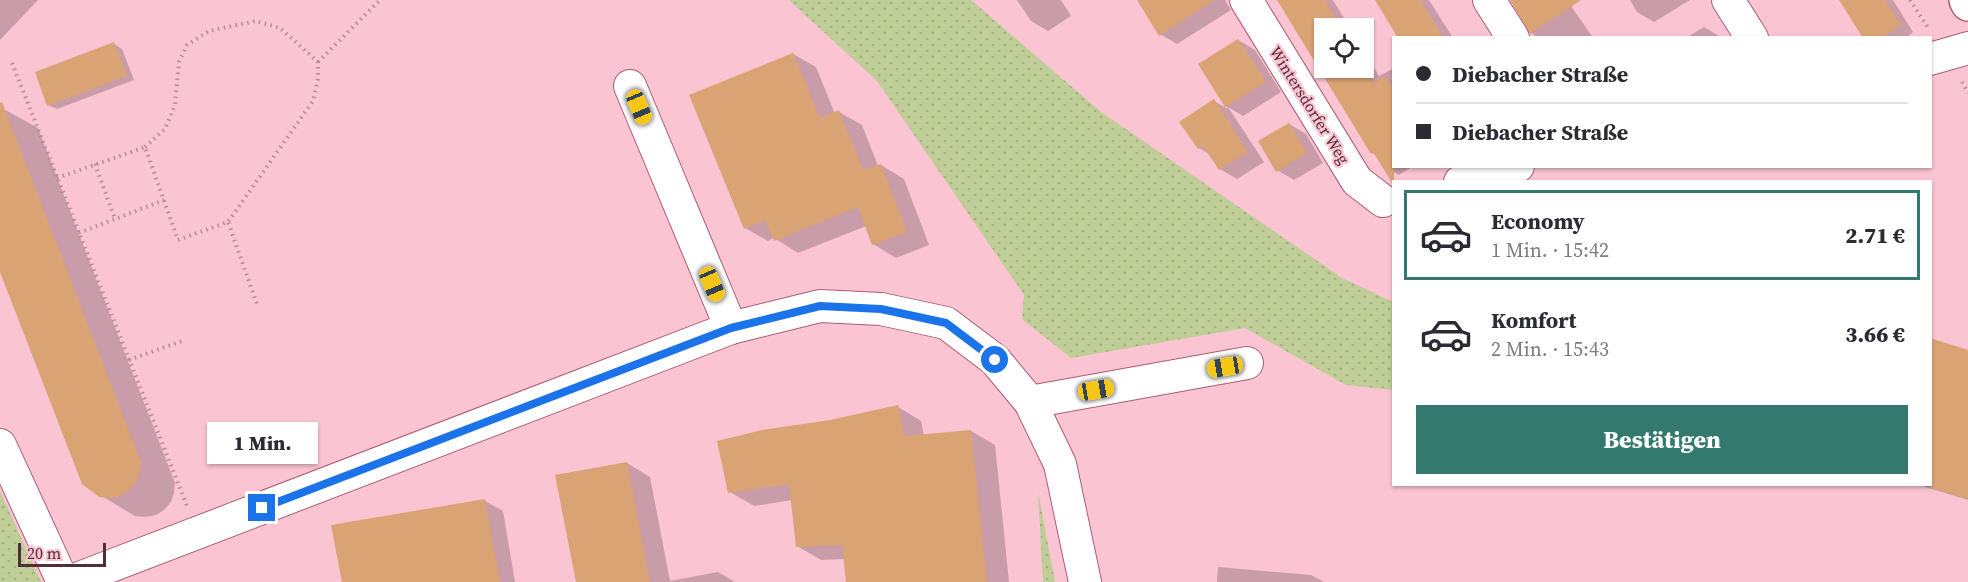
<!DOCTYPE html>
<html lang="de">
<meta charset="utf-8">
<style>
:root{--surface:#fff;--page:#f7f7f7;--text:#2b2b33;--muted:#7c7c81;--line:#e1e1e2;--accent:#34796e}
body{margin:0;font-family:"Source Serif 4",serif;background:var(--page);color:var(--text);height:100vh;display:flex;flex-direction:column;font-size:22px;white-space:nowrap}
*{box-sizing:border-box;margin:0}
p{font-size:20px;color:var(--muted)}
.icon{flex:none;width:33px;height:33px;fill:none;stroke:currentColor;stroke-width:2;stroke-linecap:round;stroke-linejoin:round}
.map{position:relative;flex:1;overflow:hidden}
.details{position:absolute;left:1392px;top:180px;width:540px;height:306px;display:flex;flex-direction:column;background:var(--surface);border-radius:0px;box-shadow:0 2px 4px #0004}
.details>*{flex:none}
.banner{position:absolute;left:1392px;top:36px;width:540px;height:132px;border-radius:0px;box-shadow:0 2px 4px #0004;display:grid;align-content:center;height:132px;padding:0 24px;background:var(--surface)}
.fabs{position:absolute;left:1314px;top:18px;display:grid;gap:12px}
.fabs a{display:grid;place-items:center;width:60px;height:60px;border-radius:0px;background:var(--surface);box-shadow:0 2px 4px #0004;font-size:30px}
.scale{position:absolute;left:18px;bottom:15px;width:88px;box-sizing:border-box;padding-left:6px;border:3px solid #522e39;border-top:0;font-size:16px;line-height:21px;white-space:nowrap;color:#522e39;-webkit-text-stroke:4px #fac4d2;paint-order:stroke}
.end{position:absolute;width:27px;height:27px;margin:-14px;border:8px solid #1a73e8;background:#fff;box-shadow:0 0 0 3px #fff}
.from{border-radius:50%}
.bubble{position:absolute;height:42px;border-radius:0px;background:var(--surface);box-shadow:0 2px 4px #0004;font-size:20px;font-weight:800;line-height:42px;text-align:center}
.car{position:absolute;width:18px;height:36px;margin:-18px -9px;border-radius:8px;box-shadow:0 0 4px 2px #0007;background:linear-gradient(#f5c518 24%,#345 0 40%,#f5c518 0 76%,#345 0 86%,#f5c518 0)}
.banner b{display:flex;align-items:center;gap:21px;height:57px;font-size:22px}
.banner b+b{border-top:2px solid var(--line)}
.banner i{width:15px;height:15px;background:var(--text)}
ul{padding:10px 0 0;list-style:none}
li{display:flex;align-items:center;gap:18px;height:90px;margin:0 12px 9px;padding:0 12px;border:3px solid transparent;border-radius:0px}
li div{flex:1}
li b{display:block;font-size:22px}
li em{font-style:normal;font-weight:800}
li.active{border-color:var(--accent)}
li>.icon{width:54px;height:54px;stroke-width:1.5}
.primary-button{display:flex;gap:12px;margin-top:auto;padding:12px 24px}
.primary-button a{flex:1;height:69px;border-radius:0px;background:var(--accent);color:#fff;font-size:24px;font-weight:800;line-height:69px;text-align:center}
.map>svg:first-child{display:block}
</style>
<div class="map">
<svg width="1968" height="582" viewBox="0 0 1968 582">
<defs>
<pattern id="grass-dots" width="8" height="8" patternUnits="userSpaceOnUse" patternTransform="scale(1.5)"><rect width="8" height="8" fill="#bece96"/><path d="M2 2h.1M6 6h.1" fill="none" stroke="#a5b182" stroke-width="1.8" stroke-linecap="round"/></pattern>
</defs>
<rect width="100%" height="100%" fill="#fac4d2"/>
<g fill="url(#grass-dots)">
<path d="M 789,0 L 971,0 L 1101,112 L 1342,278 L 1393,302 L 1393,390 L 1346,385 L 1245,328 L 1071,358 L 1022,319 L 1024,295 L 877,81 Z"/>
<path d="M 0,491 L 41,582 L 0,582 Z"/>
<path d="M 1038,491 L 1055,582 L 1043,582 Z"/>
</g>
<g fill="#0003">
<path d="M 0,0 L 38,0 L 0,40 Z"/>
<path d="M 1017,0 L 1061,0 L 1071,16 L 1048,31 L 1031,21 Z"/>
<path d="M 1145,0 L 1225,0 L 1231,10 L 1177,44 L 1160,34 Z"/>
<path d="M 1280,0 L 1333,0 L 1350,28 L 1324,28 L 1324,68 L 1364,68 L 1364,51 L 1379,76 L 1394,68 L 1394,166 L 1413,166 L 1399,175 L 1383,166 L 1376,155 L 1372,153 Z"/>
<path d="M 1377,0 L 1429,0 L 1453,38 L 1400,38 Z"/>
<path d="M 1512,0 L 1567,0 L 1593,38 L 1539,38 L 1531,33 Z"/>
<path d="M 1630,0 L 1690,0 L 1654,22 L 1637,12 Z"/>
<path d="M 1841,0 L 1893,0 L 1913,32 L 1905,38 L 1865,38 Z"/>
<path d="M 1704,27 L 1722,38 L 1686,38 Z"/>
<path d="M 1238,40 L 1255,50 L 1281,92 L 1243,116 L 1228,107 L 1264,162 L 1237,179 L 1220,169 L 1211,155 L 1199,148 L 1214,101 L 1228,109 L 1200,64 Z"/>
<path d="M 114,44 L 122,49 L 134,80 L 57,109 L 48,105 Z"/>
<path d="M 793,54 L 816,67 L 835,114 L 839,112 L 862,125 L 878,166 L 881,165 L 904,179 L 929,245 L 896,258 L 873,244 L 866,226 L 798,253 L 774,238 L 768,241 L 745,228 Z"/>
<path d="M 0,107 L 38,128 L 175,483 L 174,493 L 171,502 L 164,510 L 156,515 L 145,517 L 135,516 L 100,495 L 0,267 Z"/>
<path d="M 1289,124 L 1306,134 L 1323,163 L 1294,180 L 1277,170 Z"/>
<path d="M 1968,351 L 1968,500 L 1915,484 L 1930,484 Z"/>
<path d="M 898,407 L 921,421 L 924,436 L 971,431 L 995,445 L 1009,582 L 847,582 L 845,559 L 821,560 L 797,546 L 792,500 L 754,506 L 730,492 L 831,421 Z"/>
<path d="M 627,463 L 650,477 L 670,581 L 718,572 L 735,582 L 577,582 Z"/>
<path d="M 485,501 L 503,511 L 515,582 L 344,582 Z"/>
<path d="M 1218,567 L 1311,575 L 1324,582 L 1217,582 Z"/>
</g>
<g fill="#daa374">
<path d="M 1137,0 L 1214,0 L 1159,36 Z"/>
<path d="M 1277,0 L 1325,0 L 1341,28 L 1324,28 L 1324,68 L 1364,66 L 1374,83 L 1385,76 L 1394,90 L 1394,186 L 1373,152 L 1371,154 Z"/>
<path d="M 1375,0 L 1420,0 L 1444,38 L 1398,38 Z"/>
<path d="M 1510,0 L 1581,0 L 1530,34 Z"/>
<path d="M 1839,0 L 1885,0 L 1901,25 L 1882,38 L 1863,38 Z"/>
<path d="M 1238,39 L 1266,82 L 1225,107 L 1198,64 Z"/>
<path d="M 114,42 L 127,76 L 47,106 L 35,72 Z"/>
<path d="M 793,53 L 820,118 L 839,110 L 863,170 L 881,164 L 907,232 L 872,245 L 858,207 L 774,241 L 765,220 L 744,229 L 689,95 Z"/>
<path d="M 1214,99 L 1248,152 L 1219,170 L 1203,146 L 1198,149 L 1179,122 Z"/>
<path d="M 2,102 L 141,462 L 140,472 L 136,482 L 129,490 L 120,496 L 109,498 L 99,497 L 82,484 L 0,272 L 0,103 Z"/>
<path d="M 1289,123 L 1307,153 L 1276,172 L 1258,141 Z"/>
<path d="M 1930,338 L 1968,350 L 1968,499 L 1930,488 Z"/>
<path d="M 898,405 L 904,436 L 971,430 L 987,582 L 846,582 L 842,545 L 796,547 L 789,484 L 728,493 L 717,441 L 762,430 L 830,420 Z"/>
<path d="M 627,462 L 650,582 L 576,582 L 555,475 Z"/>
<path d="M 485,499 L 500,582 L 342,582 L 331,525 Z"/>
</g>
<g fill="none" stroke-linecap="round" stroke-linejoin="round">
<g stroke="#ad5d76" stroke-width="34">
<g id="minor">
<path d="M 1246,0 L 1357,181 L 1383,201"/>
<path d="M 1489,0 L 1513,38"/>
<path d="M 1728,0 L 1752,38"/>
<path d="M 1930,59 L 1968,48"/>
<path d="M 630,86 L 731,328"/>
<path d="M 1460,182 L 1518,166"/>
<path d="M 1030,402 L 1247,363"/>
<path d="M 0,445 L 63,582"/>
<path d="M 69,582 L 731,328 L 820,306 L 881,309 L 946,323 L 995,360 L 1030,402 L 1060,464 L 1085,582"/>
</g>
</g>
<g stroke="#ad5d76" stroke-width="36">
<path id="major" d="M 1966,0 L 1968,4"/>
</g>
<g stroke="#b88996" stroke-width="4" stroke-dasharray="1.5 4.5" stroke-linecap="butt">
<path d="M 1910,0 L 1929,29"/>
<path d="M 318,62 L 379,1"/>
<path d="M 12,63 L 187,506"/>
<path d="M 1962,82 L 1968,93"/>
<path d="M 145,147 L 165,129 L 175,105 L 179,62 L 187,45 L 209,31 L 256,21 L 280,28 L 318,62 L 318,79 L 313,101 L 228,222"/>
<path d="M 95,164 L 115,219"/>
<path d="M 57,178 L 145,147 L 178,240 L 228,222 L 257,304"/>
<path d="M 79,233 L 164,200"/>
<path d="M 129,360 L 182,341"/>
</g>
<use href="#minor" stroke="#fff" stroke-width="32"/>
<use href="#major" stroke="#fff" stroke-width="33"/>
</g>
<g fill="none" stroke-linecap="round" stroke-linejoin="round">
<path stroke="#1a73e8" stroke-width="8" d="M 262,508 L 731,328 L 820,306 L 881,309 L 946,323 L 995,360"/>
</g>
<g text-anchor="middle" stroke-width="4.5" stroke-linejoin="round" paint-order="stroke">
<g font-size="16" fill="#522e39" stroke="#fac4d2">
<text transform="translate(1310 105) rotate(58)" y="6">Wintersdorfer Weg</text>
</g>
</g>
</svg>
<div class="fabs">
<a><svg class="icon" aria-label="locate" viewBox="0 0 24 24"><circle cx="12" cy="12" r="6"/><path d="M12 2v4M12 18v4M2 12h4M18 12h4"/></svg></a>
</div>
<div class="scale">20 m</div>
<i class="end from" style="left:995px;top:360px"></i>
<i class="end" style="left:262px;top:508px"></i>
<div class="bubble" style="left:207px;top:422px;width:111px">1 Min.</div>
<i class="car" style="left:639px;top:107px;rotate:157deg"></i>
<i class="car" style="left:712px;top:284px;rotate:157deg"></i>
<i class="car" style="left:1225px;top:367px;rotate:260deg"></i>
<i class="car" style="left:1096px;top:390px;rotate:80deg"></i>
<div class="banner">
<b><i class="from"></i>Diebacher Straße</b>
<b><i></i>Diebacher Straße</b>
</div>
<section class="details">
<ul>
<li class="active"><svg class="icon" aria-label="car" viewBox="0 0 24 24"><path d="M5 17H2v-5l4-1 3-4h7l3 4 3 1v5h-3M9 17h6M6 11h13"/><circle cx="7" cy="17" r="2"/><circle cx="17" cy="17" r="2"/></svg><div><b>Economy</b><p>1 Min. · 15:42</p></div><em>2.71 €</em></li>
<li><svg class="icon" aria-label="car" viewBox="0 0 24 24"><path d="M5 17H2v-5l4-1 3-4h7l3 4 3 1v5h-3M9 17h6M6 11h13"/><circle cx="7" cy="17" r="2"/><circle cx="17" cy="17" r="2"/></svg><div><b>Komfort</b><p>2 Min. · 15:43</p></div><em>3.66 €</em></li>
</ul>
<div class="primary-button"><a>Bestätigen</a></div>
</section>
</div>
